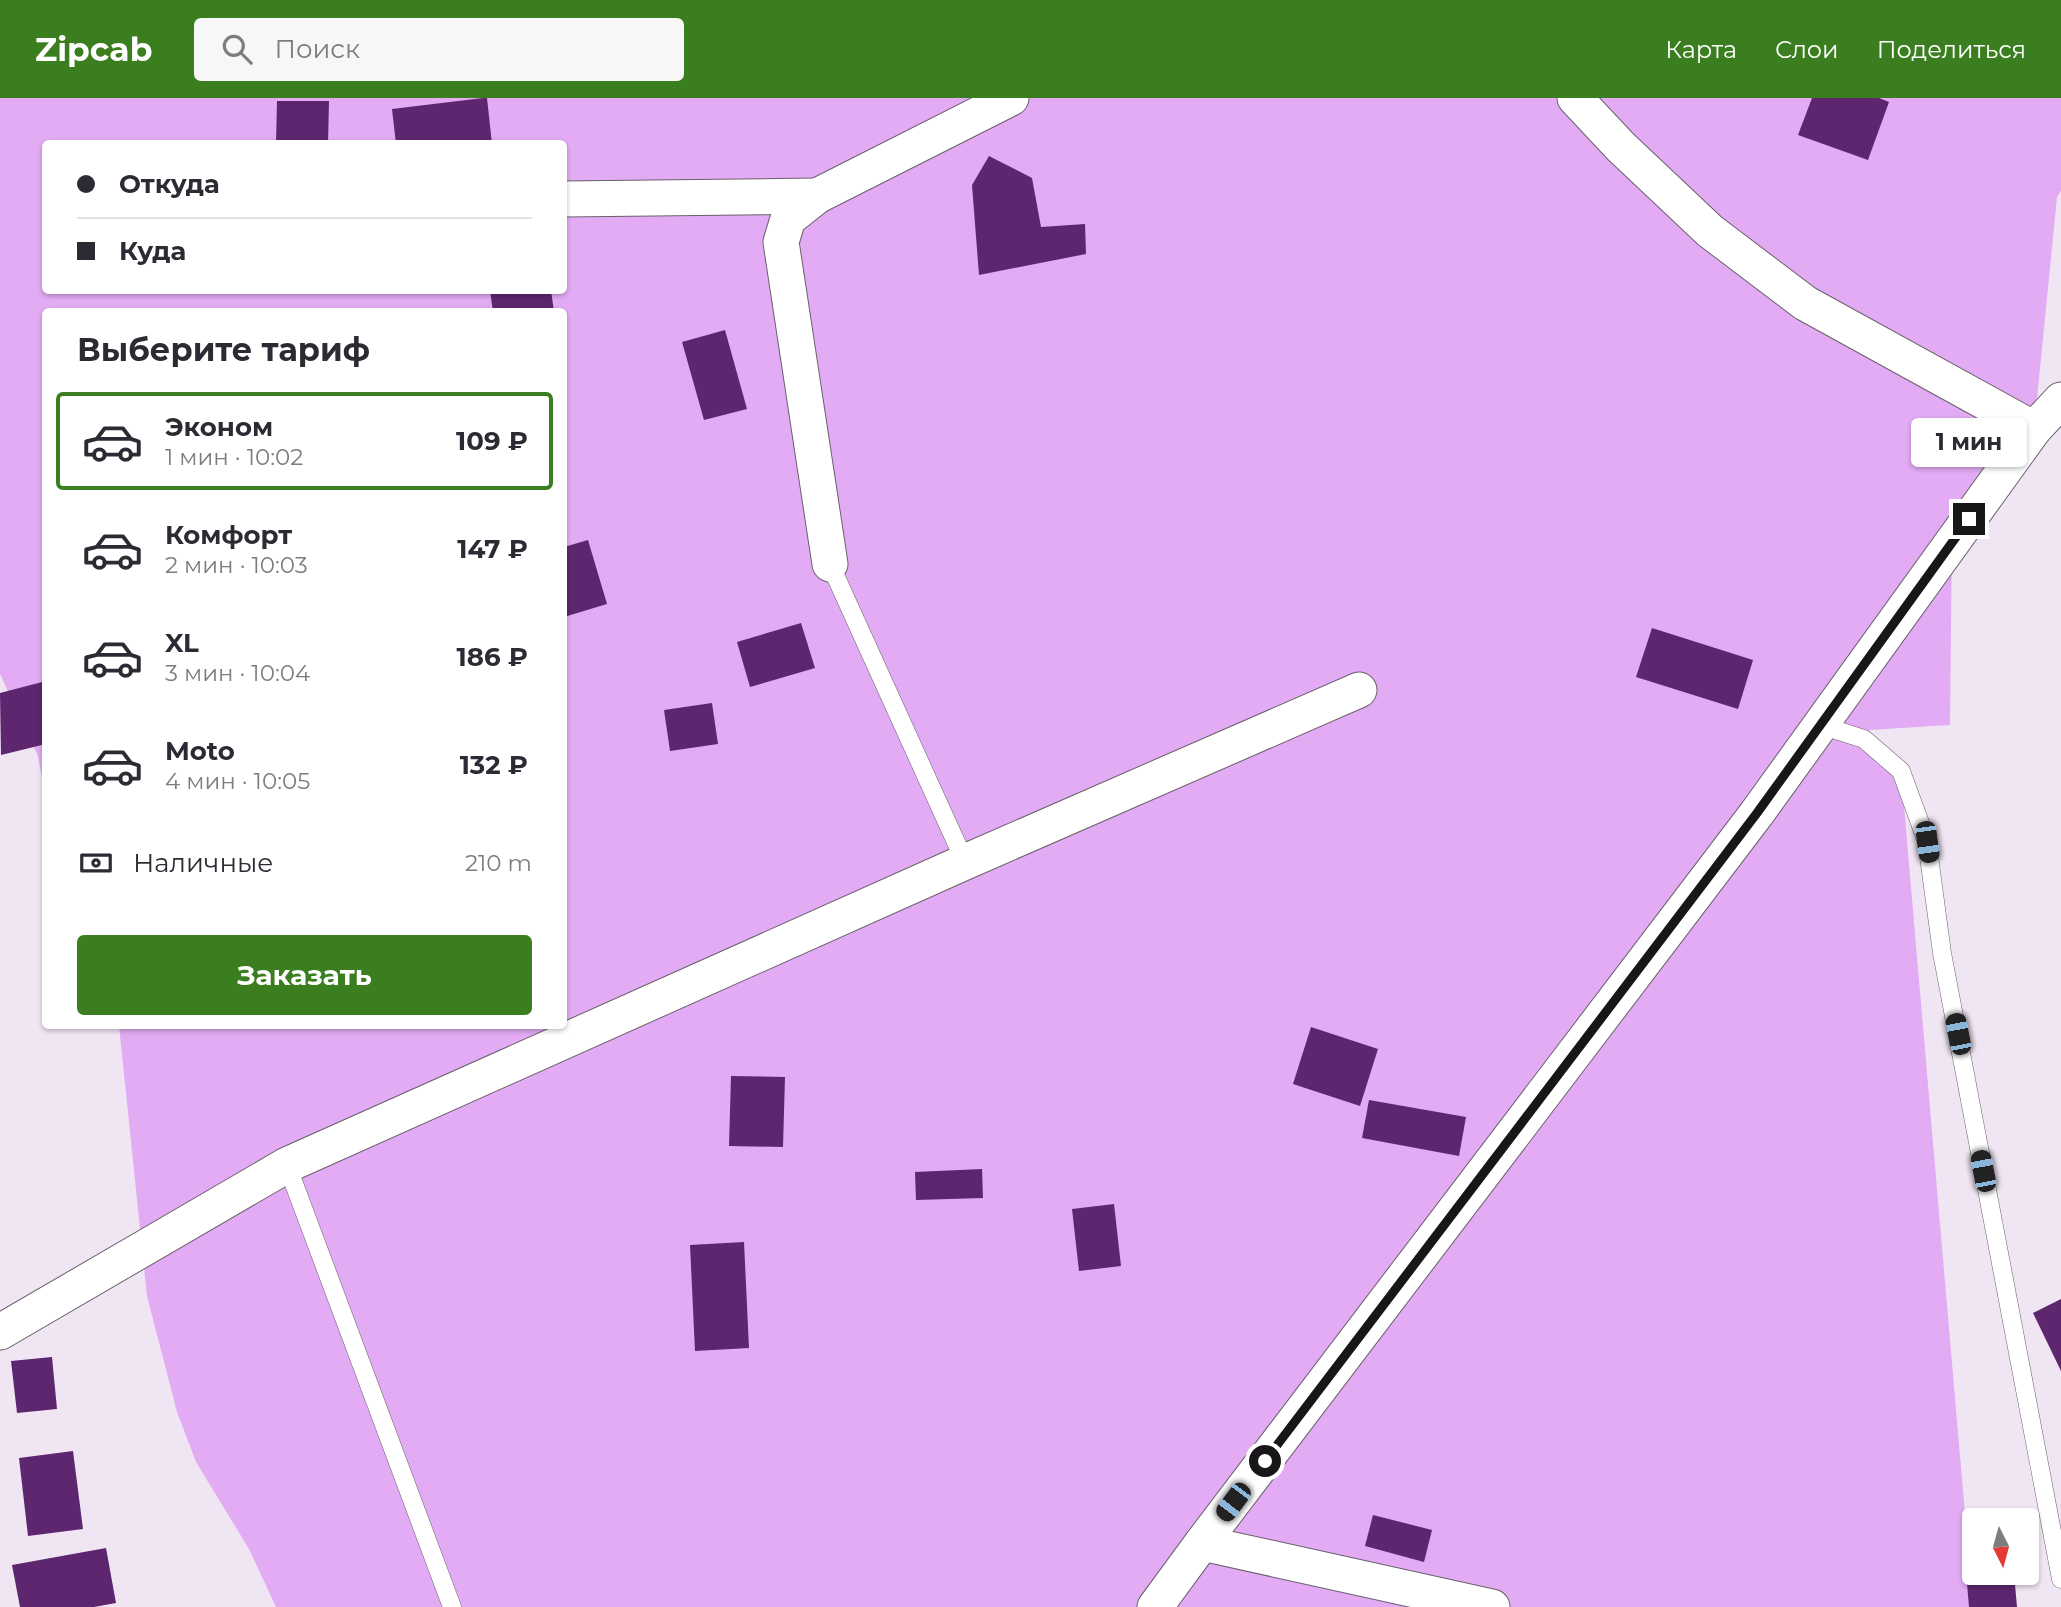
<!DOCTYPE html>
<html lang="ru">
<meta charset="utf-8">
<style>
:root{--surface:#fff;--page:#f7f7f7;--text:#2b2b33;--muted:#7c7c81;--line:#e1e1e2;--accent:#3b7e1f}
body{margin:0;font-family:Montserrat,sans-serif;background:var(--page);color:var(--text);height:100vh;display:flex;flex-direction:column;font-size:26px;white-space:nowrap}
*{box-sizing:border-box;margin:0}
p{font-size:23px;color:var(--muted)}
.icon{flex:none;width:38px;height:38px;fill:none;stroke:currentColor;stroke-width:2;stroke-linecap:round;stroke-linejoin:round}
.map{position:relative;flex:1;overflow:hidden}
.details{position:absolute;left:42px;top:210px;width:525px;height:721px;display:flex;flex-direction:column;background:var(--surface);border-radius:7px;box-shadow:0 2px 5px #0004}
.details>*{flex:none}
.top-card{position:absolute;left:42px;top:42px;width:525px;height:154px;border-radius:7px;box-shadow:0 2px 5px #0004;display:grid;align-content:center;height:154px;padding:0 35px;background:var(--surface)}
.needle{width:46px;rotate:174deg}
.fabs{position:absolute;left:1962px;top:1410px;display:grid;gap:14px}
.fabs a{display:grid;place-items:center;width:77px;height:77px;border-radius:7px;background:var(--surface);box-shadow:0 2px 5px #0004;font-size:35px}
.end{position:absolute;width:32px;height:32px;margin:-16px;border:9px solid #19161a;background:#fff;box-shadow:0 0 0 4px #fff}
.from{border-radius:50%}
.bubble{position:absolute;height:49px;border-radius:7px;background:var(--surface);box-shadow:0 2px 5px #0004;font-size:23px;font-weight:700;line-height:49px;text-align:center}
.car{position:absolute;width:21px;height:42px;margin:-21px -10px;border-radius:9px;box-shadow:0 0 5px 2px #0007;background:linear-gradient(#222 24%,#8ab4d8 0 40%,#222 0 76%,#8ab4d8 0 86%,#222 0)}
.top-card b{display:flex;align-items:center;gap:24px;height:66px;font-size:26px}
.top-card b+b{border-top:2px solid var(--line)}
.top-card i{width:18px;height:18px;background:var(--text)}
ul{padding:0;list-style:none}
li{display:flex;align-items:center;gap:21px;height:98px;margin:0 14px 10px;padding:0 21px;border:4px solid transparent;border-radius:7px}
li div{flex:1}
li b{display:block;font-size:26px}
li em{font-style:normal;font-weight:700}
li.selected{border-color:var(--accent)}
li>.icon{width:63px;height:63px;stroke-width:1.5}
h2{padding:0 35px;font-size:32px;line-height:84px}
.pay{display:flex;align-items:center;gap:18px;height:77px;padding:0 35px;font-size:26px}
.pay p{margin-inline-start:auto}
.primary-button{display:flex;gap:14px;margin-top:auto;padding:14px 35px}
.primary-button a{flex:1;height:80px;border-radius:7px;background:var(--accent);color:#fff;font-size:28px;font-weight:700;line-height:80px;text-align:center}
header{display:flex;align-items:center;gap:42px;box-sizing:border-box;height:98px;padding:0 35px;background:var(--accent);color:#fff}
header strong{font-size:33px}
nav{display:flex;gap:38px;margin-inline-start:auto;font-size:24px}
.search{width:490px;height:63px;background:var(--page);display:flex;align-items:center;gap:18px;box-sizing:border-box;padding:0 24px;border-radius:7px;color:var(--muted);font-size:26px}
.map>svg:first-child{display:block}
</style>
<header>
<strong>Zipcab</strong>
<div class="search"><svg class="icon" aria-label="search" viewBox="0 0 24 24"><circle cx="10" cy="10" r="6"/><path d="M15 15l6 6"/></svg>Поиск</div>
<nav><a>Карта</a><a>Слои</a><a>Поделиться</a></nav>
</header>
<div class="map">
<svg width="2061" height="1509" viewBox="0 0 2061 1509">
<rect width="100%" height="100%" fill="#f0e6f3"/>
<path fill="#e2abf3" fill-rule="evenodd" d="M 0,0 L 2061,0 L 2061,93 L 2057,99 L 2034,331 L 1952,435 L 1950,627 L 1869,632 L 1901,673 L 1973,1509 L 276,1509 L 249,1451 L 196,1364 L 177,1314 L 147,1198 L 119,928 L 564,928 L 564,214 L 46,214 L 45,697 L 38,658 L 0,576 ZM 46,46 L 564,46 L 564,192 L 46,192 Z"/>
<g fill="#5e266e">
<path d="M 483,0 L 487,0 L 492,46 L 396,46 L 392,11 Z"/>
<path d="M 1812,0 L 1879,0 L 1889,4 L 1868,62 L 1798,37 Z"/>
<path d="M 277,3 L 329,3 L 328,46 L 276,46 Z"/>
<path d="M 989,58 L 1032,80 L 1041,129 L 1085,126 L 1086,156 L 979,177 L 972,87 Z"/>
<path d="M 490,192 L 551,192 L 554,214 L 493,214 Z"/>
<path d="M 725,232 L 747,311 L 704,322 L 682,244 Z"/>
<path d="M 588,442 L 607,506 L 564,519 L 564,449 Z"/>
<path d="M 801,525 L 815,570 L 750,589 L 737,544 Z"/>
<path d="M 1652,530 L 1753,562 L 1738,611 L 1636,579 Z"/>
<path d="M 46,583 L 46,646 L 1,657 L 0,595 Z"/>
<path d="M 712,605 L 718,646 L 670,653 L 664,612 Z"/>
<path d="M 1311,929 L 1378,951 L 1360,1008 L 1293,986 Z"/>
<path d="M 731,978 L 785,979 L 783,1049 L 729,1048 Z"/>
<path d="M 1369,1002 L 1466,1019 L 1459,1058 L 1362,1040 Z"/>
<path d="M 982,1071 L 983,1100 L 916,1102 L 915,1074 Z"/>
<path d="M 1114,1106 L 1121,1168 L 1079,1173 L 1072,1111 Z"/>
<path d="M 744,1144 L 749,1250 L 695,1253 L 690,1147 Z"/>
<path d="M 2061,1201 L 2061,1273 L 2033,1215 Z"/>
<path d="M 52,1259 L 57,1311 L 17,1315 L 11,1263 Z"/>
<path d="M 73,1353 L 83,1431 L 28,1438 L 19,1360 Z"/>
<path d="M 1373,1417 L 1432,1432 L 1424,1464 L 1365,1448 Z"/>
<path d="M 1974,1438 L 1974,1475 L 2014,1475 L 2017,1509 L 1969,1509 L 1963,1439 Z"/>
<path d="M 106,1450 L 116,1505 L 94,1509 L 20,1509 L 12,1467 Z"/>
</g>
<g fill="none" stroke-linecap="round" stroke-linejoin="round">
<g stroke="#69606b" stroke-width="19">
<g id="lane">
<path d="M 830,466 L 965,764"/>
<path d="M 1820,627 L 1864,641 L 1901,673 L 1927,744 L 1942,855 L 2061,1481"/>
<path d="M 287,1067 L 452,1509"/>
</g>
</g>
<g stroke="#69606b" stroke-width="37">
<g id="street">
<path d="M 564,101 L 817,98"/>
<path d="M 2034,331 L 2061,302"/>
<path d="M 830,466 L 781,144 L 788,121 L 817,98 L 1011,0"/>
<path d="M 0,1234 L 287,1067 L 965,764 L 1359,592"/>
<path d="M 1155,1509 L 1202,1445"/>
<path d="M 1492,1509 L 1202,1445 L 1757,715 L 2034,331 L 1805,205 L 1710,133 L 1621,49 L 1575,0"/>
</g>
</g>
<use href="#lane" stroke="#fff" stroke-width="18"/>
<use href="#street" stroke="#fff" stroke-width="35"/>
</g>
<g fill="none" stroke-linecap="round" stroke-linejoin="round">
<path stroke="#19161a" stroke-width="9" d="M 1265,1363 L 1757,715 L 1969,421"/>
</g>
</svg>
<div class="fabs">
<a><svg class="needle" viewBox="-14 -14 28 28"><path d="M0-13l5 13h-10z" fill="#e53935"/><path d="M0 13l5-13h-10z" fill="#7c7c81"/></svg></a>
</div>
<i class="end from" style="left:1265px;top:1363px"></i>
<i class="end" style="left:1969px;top:421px"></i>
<div class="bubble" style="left:1911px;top:320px;width:116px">1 мин</div>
<i class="car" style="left:1927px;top:744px;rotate:172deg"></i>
<i class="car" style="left:1958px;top:936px;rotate:349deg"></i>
<i class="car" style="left:1983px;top:1073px;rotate:349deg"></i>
<i class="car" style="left:1233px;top:1404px;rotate:217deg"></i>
<div class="top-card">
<b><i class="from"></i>Откуда</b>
<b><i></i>Куда</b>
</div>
<section class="details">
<h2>Выберите тариф</h2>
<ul>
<li class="selected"><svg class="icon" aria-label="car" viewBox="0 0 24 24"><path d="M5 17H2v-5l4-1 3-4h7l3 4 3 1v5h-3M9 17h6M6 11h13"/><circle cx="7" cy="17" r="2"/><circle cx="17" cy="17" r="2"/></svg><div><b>Эконом</b><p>1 мин · 10:02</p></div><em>109 ₽</em></li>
<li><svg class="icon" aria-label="car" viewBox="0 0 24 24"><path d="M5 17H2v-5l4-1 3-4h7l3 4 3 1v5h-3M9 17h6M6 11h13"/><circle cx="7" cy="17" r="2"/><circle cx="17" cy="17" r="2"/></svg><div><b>Комфорт</b><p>2 мин · 10:03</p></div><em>147 ₽</em></li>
<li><svg class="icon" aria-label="car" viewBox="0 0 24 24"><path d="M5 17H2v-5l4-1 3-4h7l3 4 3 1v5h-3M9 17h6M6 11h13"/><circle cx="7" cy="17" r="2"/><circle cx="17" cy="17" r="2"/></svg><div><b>XL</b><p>3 мин · 10:04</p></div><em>186 ₽</em></li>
<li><svg class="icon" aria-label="car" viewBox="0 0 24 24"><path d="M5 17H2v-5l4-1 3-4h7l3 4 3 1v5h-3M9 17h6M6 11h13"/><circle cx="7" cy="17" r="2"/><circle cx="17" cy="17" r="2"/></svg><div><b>Moto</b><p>4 мин · 10:05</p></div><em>132 ₽</em></li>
</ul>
<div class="pay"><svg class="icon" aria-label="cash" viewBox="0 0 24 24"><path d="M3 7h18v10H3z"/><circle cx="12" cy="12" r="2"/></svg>Наличные<p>210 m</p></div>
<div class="primary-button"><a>Заказать</a></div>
</section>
</div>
